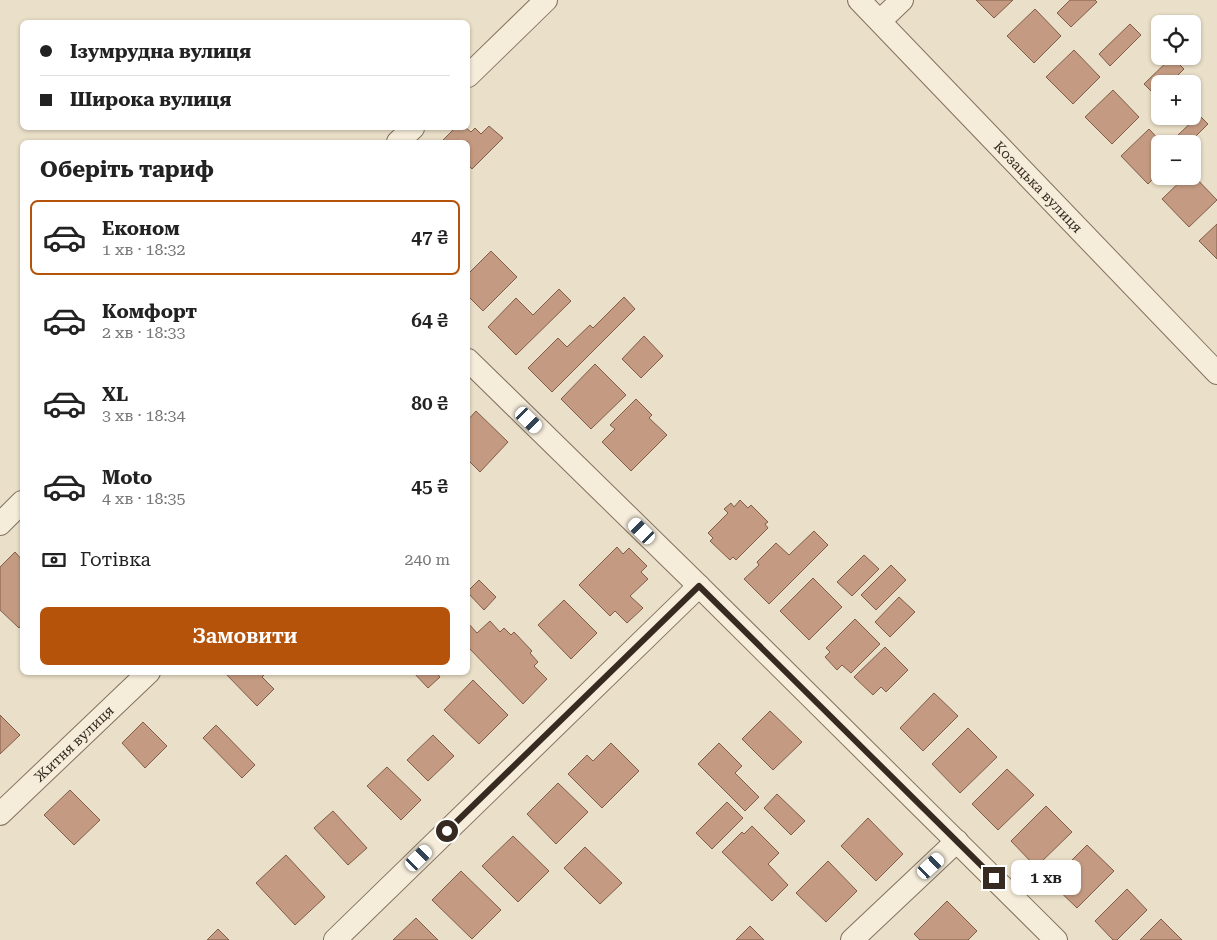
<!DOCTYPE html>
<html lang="uk">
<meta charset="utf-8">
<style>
:root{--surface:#fff;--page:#f6f6f6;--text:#222;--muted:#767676;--line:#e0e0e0;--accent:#b45309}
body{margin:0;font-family:"Roboto Serif",serif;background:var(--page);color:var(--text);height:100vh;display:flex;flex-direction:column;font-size:19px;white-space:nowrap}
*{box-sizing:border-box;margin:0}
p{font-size:16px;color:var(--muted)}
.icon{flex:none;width:28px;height:28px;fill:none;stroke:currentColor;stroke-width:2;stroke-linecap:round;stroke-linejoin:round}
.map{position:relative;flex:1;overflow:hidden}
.sheet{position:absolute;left:20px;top:140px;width:450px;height:535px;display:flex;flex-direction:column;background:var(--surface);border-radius:8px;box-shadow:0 1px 4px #0004}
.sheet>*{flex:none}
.top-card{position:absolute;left:20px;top:20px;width:450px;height:110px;border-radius:8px;box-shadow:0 1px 4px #0004;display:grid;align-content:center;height:110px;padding:0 20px;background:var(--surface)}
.tools{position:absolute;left:1151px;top:15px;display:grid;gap:10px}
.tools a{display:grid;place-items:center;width:50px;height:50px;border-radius:8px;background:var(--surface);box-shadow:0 1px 4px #0004;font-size:25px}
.end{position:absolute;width:22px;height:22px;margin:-11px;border:6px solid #362a21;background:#fff;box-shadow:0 0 0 2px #fff}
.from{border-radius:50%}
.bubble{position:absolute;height:35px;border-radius:8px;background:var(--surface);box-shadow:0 1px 4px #0004;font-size:16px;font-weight:600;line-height:35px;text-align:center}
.car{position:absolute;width:15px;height:30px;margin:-15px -8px;border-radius:6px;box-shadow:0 0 4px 1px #0007;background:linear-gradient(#fff 24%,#345 0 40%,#fff 0 76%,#345 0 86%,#fff 0)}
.top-card b{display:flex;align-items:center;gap:18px;height:48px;font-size:19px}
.top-card b+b{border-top:1px solid var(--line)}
.top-card i{width:12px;height:12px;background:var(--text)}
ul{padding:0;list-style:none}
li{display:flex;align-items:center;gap:15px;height:75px;margin:0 10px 8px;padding:0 10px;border:2px solid transparent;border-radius:8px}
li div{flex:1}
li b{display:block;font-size:19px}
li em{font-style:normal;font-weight:600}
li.current{border-color:var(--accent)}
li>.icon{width:45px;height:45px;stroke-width:1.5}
h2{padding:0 20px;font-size:22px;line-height:60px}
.pay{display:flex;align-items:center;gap:12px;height:55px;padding:0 20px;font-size:19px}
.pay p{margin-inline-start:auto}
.button{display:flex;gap:10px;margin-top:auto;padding:10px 20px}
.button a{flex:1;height:58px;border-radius:8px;background:var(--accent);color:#fff;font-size:20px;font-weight:600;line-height:58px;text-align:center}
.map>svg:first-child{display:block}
</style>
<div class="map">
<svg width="1217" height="940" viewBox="0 0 1217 940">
<rect width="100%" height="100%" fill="#eadfc8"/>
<g fill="#c49b82" stroke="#815c47">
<path d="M 976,0 L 1013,0 L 994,18 Z"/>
<path d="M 1070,0 L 1095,0 L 1097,2 L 1071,27 L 1057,13 Z"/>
<path d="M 1035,9 L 1061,36 L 1034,63 L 1007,36 Z"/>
<path d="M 1130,24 L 1141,35 L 1110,66 L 1099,54 Z"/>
<path d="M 1074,50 L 1100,77 L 1073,104 L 1046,77 Z"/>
<path d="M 1172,57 L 1184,69 L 1169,84 L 1160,84 L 1160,92 L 1156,96 L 1144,84 Z"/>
<path d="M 1113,90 L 1139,117 L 1112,144 L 1085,117 Z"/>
<path d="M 1199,115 L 1208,124 L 1188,144 L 1187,144 L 1178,135 Z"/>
<path d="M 489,126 L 503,138 L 472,169 L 468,165 L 468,142 L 445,142 L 443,140 L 455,128 L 466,128 L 471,132 L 475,128 L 481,134 Z"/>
<path d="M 1149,129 L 1163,144 L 1160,144 L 1160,172 L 1148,184 L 1121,156 Z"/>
<path d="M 1192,174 L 1217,200 L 1189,227 L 1162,199 L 1186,176 L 1192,176 Z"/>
<path d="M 1217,224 L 1217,259 L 1199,241 Z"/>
<path d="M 491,251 L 517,277 L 483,311 L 468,296 L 468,274 Z"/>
<path d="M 559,289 L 571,301 L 516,355 L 488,327 L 516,298 L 533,315 Z"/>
<path d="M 624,297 L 635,309 L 552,392 L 528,368 L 558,338 L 567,347 L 590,325 L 593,328 Z"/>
<path d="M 644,336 L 663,356 L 641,378 L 622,359 Z"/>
<path d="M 595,364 L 626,395 L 591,429 L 561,399 Z"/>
<path d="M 636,399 L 652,415 L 649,418 L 667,435 L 631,471 L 602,442 L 615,429 L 610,425 Z"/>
<path d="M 476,411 L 508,442 L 480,472 L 468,460 L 468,420 Z"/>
<path d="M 740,500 L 748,508 L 751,505 L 768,522 L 765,524 L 768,528 L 736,560 L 733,557 L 730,560 L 710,541 L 713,538 L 708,533 L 728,513 L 724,509 L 731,503 L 734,507 Z"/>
<path d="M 814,531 L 828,545 L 769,604 L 744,579 L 759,565 L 757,562 L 776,543 L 789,555 Z"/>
<path d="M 617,547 L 623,554 L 629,548 L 647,566 L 641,572 L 648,579 L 630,596 L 643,608 L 627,623 L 615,611 L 610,616 L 579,585 Z"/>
<path d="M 15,552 L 22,560 L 22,624 L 19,628 L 0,610 L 0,567 Z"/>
<path d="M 864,555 L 879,569 L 852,596 L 837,582 Z"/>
<path d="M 891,565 L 906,580 L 876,610 L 861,595 Z"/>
<path d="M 813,578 L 842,607 L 809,640 L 780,611 Z"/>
<path d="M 479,580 L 496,597 L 484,610 L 468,593 L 468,591 Z"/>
<path d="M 899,597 L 915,612 L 890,637 L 875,622 Z"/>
<path d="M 564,600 L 597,633 L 571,659 L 538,625 Z"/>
<path d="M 855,619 L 880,644 L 851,673 L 842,665 L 837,670 L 825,657 L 830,652 L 826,648 Z"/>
<path d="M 490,621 L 500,632 L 504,628 L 511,635 L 514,632 L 532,651 L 530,653 L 538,662 L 534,666 L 547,679 L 523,704 L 468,647 L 468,623 L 477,633 Z"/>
<path d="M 885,647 L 908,670 L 886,692 L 881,687 L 873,695 L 854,677 Z"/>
<path d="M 224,672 L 267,672 L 262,677 L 274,689 L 257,706 Z"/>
<path d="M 413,672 L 436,672 L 440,677 L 428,688 Z"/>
<path d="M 473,680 L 508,715 L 479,744 L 444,710 Z"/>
<path d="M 934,693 L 958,716 L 923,751 L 900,728 Z"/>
<path d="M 770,711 L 802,742 L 773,770 L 742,739 Z"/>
<path d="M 0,715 L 20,735 L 0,754 Z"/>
<path d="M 143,722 L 167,746 L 145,768 L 122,743 Z"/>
<path d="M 216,725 L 255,765 L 242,778 L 203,738 Z"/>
<path d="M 968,728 L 997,757 L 960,793 L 932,764 Z"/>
<path d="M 433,735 L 454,756 L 428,781 L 407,760 Z"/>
<path d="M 611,743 L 639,771 L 602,808 L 568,774 L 587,755 L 593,761 Z"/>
<path d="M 719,743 L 742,766 L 735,773 L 759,797 L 745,811 L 698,764 Z"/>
<path d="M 387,767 L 421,800 L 401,820 L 367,786 Z"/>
<path d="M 1007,769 L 1034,795 L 998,830 L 972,804 Z"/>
<path d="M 558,783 L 588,812 L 556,844 L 527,814 Z"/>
<path d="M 70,790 L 100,820 L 74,845 L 44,815 Z"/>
<path d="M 777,794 L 805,821 L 791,835 L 764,808 Z"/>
<path d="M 727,802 L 743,818 L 712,849 L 696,833 Z"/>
<path d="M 1046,806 L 1072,832 L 1036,867 L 1011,841 Z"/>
<path d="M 333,811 L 367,848 L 348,865 L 314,828 Z"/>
<path d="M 868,818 L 903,854 L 876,881 L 841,846 Z"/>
<path d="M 752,826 L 779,853 L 768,864 L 788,885 L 772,901 L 722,852 L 742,832 L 744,834 Z"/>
<path d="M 513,836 L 549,871 L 518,902 L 482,866 Z"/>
<path d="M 1087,845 L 1114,871 L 1077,908 L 1050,882 Z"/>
<path d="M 585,847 L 622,883 L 600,904 L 564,868 Z"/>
<path d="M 286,855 L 325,897 L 295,925 L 256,883 Z"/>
<path d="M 828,861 L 857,891 L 826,922 L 796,893 Z"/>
<path d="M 461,871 L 501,910 L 472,939 L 432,900 Z"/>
<path d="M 1127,889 L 1147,910 L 1117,940 L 1113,940 L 1095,921 Z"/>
<path d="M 947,901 L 977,931 L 968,940 L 920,940 L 914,934 Z"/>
<path d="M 416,918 L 438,940 L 393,940 Z"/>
<path d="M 1161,919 L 1182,940 L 1140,940 Z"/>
<path d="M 750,926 L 764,940 L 736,940 Z"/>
<path d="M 218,929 L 229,940 L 207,940 Z"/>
</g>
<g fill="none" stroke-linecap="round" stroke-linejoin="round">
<g stroke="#84715f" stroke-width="24">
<g id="street">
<path id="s1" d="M 859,0 L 1217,373"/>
<path d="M 880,21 L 902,0"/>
<path d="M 468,76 L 546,0"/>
<path d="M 398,142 L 413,128"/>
<path d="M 468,360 L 699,586 L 1056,940"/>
<path d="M 0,524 L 22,502"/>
<path id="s2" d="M 0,814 L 149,672"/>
<path d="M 335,940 L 699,586"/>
<path d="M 852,940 L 957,841"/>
</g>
</g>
<use href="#street" stroke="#f5ecda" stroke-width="22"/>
</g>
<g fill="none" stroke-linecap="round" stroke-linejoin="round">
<path stroke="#362a21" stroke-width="6" d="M 447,831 L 699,586 L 994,878"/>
</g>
<g text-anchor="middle" stroke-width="5" stroke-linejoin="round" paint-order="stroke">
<g font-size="14" fill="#362a21" stroke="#f2e9d7">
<text dy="5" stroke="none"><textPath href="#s1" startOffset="259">Козацька вулиця</textPath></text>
<text dy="5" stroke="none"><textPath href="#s2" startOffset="102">Житня вулиця</textPath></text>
</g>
</g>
</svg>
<div class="tools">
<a><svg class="icon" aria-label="locate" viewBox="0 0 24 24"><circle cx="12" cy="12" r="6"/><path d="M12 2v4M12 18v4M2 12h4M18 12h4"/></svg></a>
<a>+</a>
<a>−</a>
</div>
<i class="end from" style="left:447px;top:831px"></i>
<i class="end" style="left:994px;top:878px"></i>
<div class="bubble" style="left:1011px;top:860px;width:70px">1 хв</div>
<i class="car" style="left:529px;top:420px;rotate:134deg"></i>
<i class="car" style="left:642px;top:531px;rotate:314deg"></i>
<i class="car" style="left:419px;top:858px;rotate:46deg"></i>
<i class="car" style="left:931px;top:866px;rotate:47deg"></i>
<div class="top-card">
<b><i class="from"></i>Ізумрудна вулиця</b>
<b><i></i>Широка вулиця</b>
</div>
<section class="sheet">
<h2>Оберіть тариф</h2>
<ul>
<li class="current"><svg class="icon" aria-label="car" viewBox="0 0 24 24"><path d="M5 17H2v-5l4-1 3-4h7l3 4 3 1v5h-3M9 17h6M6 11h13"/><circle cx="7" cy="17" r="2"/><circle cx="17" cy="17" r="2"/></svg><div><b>Економ</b><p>1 хв · 18:32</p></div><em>47 ₴</em></li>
<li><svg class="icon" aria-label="car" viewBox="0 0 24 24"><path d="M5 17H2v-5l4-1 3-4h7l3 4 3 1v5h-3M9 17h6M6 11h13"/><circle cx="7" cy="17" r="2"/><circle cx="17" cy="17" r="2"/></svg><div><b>Комфорт</b><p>2 хв · 18:33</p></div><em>64 ₴</em></li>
<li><svg class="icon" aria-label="car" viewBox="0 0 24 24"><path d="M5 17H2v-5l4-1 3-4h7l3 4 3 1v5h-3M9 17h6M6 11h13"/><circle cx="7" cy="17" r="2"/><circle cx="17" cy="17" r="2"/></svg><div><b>XL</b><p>3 хв · 18:34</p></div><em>80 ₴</em></li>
<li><svg class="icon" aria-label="car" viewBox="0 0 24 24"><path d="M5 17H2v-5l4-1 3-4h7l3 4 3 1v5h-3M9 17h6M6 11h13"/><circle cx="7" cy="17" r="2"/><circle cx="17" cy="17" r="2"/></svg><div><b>Moto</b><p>4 хв · 18:35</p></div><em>45 ₴</em></li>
</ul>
<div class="pay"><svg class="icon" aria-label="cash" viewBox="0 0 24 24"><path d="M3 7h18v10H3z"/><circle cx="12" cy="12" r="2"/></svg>Готівка<p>240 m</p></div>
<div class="button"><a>Замовити</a></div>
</section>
</div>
